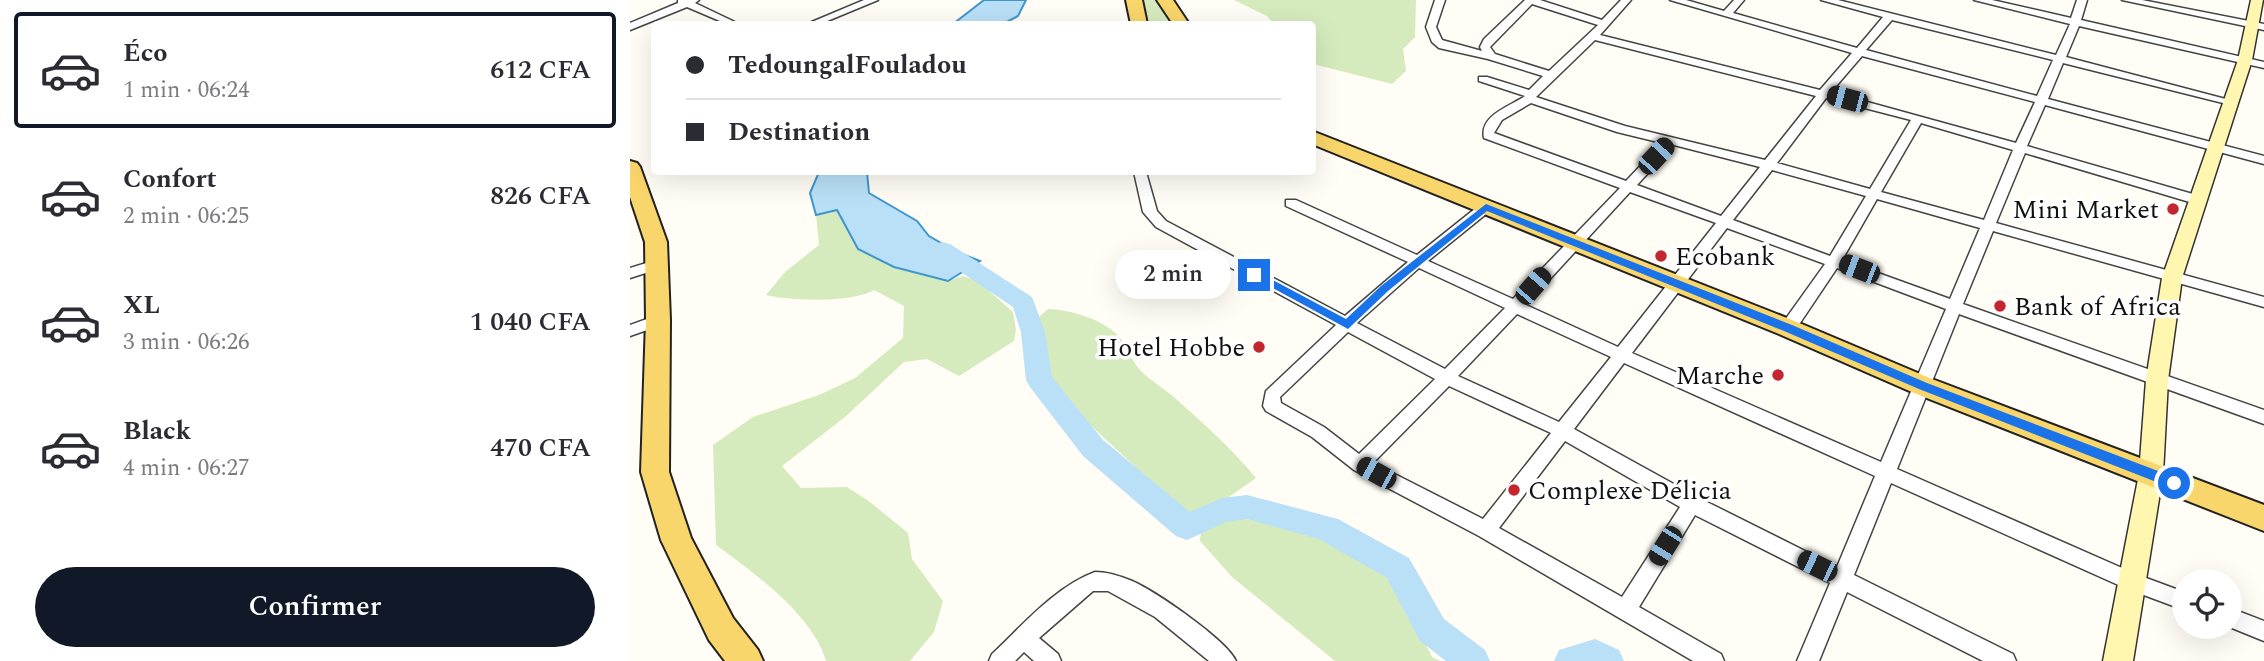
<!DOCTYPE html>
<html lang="fr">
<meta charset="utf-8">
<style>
:root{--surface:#fff;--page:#f7f7f7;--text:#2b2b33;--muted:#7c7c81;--line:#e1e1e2;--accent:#111827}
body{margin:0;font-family:Spectral,serif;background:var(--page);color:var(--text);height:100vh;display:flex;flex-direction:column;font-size:26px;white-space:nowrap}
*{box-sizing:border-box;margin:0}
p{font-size:23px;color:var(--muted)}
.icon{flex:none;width:38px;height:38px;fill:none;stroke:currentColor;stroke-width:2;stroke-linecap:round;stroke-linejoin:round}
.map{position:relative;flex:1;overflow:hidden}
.panel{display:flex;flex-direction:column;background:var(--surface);width:630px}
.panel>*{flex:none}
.banner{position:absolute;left:21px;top:21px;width:665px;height:154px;border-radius:7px;box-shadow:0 7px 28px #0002;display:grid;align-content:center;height:154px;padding:0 35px;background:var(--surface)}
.buttons{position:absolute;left:1542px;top:569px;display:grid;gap:14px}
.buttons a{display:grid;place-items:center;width:70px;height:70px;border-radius:50%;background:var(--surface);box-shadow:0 7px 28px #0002;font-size:35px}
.end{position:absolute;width:32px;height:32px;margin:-16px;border:9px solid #1a73e8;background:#fff;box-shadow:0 0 0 4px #fff}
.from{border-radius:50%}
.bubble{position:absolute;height:49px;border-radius:24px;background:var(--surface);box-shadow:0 7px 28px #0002;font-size:23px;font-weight:600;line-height:49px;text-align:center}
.car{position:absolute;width:21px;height:42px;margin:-21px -10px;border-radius:9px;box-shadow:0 0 5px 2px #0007;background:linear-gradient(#222 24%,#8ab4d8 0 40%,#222 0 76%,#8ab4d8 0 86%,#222 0)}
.banner b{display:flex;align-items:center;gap:24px;height:66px;font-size:26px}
.banner b+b{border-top:2px solid var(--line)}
.banner i{width:18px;height:18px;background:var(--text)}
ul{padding:12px 0 0;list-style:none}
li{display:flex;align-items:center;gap:21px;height:116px;margin:0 14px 10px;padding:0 21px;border:4px solid transparent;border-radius:7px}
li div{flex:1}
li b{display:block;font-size:26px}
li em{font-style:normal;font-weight:600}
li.selected{border-color:var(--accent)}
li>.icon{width:63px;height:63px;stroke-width:1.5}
.action{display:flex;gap:14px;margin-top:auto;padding:14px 35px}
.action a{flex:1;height:80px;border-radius:42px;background:var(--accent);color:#fff;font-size:28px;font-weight:600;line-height:80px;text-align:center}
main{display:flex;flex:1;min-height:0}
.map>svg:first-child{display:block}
</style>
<main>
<section class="panel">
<ul>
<li class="selected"><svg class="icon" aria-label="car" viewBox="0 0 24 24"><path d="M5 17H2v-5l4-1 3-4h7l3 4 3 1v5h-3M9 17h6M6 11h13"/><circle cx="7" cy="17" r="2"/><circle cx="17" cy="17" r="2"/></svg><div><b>Éco</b><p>1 min · 06:24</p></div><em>612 CFA</em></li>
<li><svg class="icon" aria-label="car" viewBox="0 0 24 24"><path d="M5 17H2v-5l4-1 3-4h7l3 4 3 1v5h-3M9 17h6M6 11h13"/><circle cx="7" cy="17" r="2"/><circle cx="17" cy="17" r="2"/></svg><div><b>Confort</b><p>2 min · 06:25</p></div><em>826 CFA</em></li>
<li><svg class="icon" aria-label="car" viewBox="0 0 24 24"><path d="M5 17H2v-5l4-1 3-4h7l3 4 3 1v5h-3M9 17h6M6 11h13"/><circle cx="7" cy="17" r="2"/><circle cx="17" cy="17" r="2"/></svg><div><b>XL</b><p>3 min · 06:26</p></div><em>1 040 CFA</em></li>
<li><svg class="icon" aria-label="car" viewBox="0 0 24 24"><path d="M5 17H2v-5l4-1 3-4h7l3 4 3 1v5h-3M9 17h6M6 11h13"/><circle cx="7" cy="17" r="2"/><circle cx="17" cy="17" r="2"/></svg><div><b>Black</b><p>4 min · 06:27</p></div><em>470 CFA</em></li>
</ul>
<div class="action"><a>Confirmer</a></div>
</section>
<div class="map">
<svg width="1634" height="661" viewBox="0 0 1634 661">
<rect width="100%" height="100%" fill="#fffdf5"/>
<g fill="#d5ebbd">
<path d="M 512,0 L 527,0 L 542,24 L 518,24 L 513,17 Z"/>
<path d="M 604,0 L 786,0 L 785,37 L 773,49 L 776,71 L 762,84 L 683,64 L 682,24 L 644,24 L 637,16 Z"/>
<path d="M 207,209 L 228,249 L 318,281 L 333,276 L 349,282 L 383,312 L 386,330 L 384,341 L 329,376 L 297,359 L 274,362 L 215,417 L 152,466 L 171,488 L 217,487 L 240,502 L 278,533 L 282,559 L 313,601 L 304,632 L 280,661 L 196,661 C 182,614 124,573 86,545 L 83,445 L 123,417 L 189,395 L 225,378 L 273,338 L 274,306 L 244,290 C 222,303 161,301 136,295 L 155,272 L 189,245 L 186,215 Z"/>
<path d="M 418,309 C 439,310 461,316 479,328 C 498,341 498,357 511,371 C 521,381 535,389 545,398 C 574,424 601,448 626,478 L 579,511 L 558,516 L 427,394 L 416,374 L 413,336 L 408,318 Z"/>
<path d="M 599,516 L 689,532 L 765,583 L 802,657 L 810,661 L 705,661 L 602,577 L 570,541 L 572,519 Z"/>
</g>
<g fill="#b9e0f7" stroke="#3f96cf" stroke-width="2">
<path d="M 354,0 L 396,0 L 388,16 L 373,24 L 323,24 Z"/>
<path d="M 189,172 L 237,172 L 239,193 L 287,221 L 299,236 L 327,252 L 350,261 L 318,281 L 264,267 L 228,249 L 207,210 L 186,215 L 180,193 Z"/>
</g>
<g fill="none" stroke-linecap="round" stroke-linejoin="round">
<g fill="#b9e0f7" fill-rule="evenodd">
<path d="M 312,242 L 320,244 L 402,297 L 415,332 L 422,377 L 473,440 L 560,512 L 592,498 L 617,495 L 708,519 L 779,558 L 814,619 L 855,650 L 860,661 L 816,661 L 790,641 L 757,578 L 689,539 L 617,519 L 596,522 L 557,540 L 546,536 L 453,456 L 400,387 L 396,380 L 391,332 L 383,307 L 304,254 L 301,249 L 304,244 Z"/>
<path d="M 965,639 L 989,650 L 994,661 L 924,661 L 929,650 Z"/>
</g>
<g stroke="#444" stroke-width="3">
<g id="minor">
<path d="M 48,0 L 69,0 L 65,3 L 109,24 L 97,24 L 57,7 L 0,30 L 0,23 L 48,3 Z"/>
<path d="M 234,0 L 248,0 L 190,24 L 177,24 Z"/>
<path d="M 805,0 L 815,0 L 806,27 L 812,40 L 852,51 L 850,47 L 854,39 L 895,0 L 910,0 L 972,20 L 991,0 L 1001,0 L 970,35 L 1190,90 L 1222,53 L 1040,0 L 1056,0 L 1094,11 L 1104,0 L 1114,0 L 1103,13 L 1227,48 L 1253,17 L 1191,0 L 1208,0 L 1426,55 L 1440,24 L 1344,0 L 1362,0 L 1441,18 L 1447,0 L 1457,0 L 1451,20 L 1634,62 L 1634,68 L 1449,26 L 1436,57 L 1607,102 L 1601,105 L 1433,63 L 1418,99 L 1634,156 L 1634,164 L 1415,105 L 1397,146 L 1573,197 L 1575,200 L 1568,204 L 1563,203 L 1395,153 L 1366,223 L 1634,297 L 1634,307 L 1363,231 L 1333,304 L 1634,410 L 1634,424 L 1329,314 L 1267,469 L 1508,575 L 1554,592 L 1554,610 L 1495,588 L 1261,483 L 1224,575 L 1383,654 L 1386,661 L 1353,661 L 1217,592 L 1189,661 L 1167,661 L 1200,583 L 1065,515 L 1009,607 L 1091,654 L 1094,661 L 1063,661 L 849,536 L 724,470 L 682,437 L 636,411 L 633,406 L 636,391 L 706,325 L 526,227 L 513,212 L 504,172 L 516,172 L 527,211 L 536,221 L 715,316 L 778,262 L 656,206 L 656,200 L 666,200 L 787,255 L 851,204 L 861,204 L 863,207 L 861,210 L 798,261 L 883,299 L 990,188 L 854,138 C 849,115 881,106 895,96 L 849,81 L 849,77 L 857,77 L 899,90 L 913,76 L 858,59 L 809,48 L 802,42 L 796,27 ZM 902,4 L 968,25 L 919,71 L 865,54 L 860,47 ZM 1262,20 L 1423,60 L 1407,96 L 1236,50 ZM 965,40 L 1186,96 L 1135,160 L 995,126 L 906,97 ZM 1232,56 L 1405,102 L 1386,143 L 1201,92 ZM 1196,98 L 1281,120 L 1240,189 L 1147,163 ZM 901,103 L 987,132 L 1032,143 L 996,181 L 864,133 L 872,120 ZM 1291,123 L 1383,150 L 1354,220 L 1251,192 ZM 1044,145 L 1130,167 L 1091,216 L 1007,185 ZM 1142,170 L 1236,196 L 1200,256 L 1103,220 ZM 1000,192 L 1086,223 L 988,347 L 896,305 ZM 1247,199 L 1350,228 L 1320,299 L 1212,260 ZM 1097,228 L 1195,264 L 1152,324 L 1150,328 L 1152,332 L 1164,332 L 1207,268 L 1316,309 L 1251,462 L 1002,353 ZM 789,268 L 875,308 L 815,369 L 727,323 ZM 887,314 L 981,357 L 929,422 L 828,376 ZM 718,332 L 805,379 L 729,454 L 694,427 L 651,403 L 650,397 ZM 994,363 L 1245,476 L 1207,567 L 1069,498 L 944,429 ZM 819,386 L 921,433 L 853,519 L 743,463 ZM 935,441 L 1050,507 L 992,597 L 869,528 Z"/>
<path d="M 1492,0 L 1512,0 L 1634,24 L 1634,30 Z"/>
<path d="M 26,260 L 33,265 L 31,268 L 0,278 L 0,268 Z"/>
<path d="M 28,315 L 36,320 L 34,324 L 0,336 L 0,325 Z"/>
<path d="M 465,572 C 478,572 490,576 502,581 C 525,591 597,640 606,661 L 579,661 L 525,617 L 478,591 L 463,591 L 409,638 L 428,654 L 431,661 L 404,661 L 394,652 L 385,661 L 359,661 L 362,654 C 393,625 425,587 465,572 Z"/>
<path d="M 1600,608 L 1634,621 L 1634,641 L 1597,626 L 1600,626 Z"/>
</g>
</g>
<g stroke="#333" stroke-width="3">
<path id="secondary" d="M 1621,0 L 1633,0 L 1622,60 L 1552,278 L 1538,380 L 1533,474 L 1503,661 L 1473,661 L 1509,474 L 1516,380 L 1532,278 L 1608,60 Z"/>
</g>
<g stroke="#222" stroke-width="4">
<g id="primary">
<path d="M 496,0 L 512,0 L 517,24 L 501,24 Z"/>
<path d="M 527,0 L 543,0 L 559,24 L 543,24 Z"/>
<path d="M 682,131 L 1167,322 L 1302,379 L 1634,505 L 1634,531 L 1284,393 L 1149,334 L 682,144 Z"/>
<path d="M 0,161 L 7,163 L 10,167 L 37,242 L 40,320 L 39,472 L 61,538 L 103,618 L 128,650 L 133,661 L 95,661 L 79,640 L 31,540 L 11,472 L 16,320 L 15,242 L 0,197 Z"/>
</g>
</g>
<use href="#minor" fill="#fff" fill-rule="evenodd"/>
<use href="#secondary" fill="#fff6b0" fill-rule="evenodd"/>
<use href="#primary" fill="#f9d66b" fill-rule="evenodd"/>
</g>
<path fill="#1a73e8" d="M 856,204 L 1162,325 L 1297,383 L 1549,479 L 1551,483 L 1544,488 L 1539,487 L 1289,389 L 1154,331 L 857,211 L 758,291 L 718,329 L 619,275 L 628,272 L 716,319 L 751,286 Z"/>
<g fill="#c4262e" stroke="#fff" stroke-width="2.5">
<circle cx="1543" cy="209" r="7"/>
<circle cx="1031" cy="256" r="7"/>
<circle cx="1370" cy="306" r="7"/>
<circle cx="629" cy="347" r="7"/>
<circle cx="1148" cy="375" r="7"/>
<circle cx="884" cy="490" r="7"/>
</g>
<g text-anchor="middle" stroke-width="7" stroke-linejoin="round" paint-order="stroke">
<g font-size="26" fill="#111" stroke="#fff" text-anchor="end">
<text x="1529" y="218">Mini Market</text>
<text x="1045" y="265" text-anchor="start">Ecobank</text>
<text x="1384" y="315" text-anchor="start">Bank of Africa</text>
<text x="615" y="356">Hotel Hobbe</text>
<text x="1134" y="384">Marche</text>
<text x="898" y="499" text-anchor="start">Complexe Délicia</text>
</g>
</g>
</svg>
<div class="buttons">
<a><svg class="icon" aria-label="locate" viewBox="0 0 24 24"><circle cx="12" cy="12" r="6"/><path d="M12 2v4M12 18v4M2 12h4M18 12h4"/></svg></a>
</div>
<i class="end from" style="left:1544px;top:483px"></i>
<i class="end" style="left:624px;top:275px"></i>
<div class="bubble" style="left:485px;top:250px;width:116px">2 min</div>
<i class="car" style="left:1217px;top:99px;rotate:285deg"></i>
<i class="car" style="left:1026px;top:156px;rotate:43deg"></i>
<i class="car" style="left:1229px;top:269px;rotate:291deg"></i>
<i class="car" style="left:903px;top:286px;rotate:41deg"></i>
<i class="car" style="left:746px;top:473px;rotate:299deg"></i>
<i class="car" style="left:1035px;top:546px;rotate:212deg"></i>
<i class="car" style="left:1187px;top:566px;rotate:296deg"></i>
<div class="banner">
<b><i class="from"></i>TedoungalFouladou</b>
<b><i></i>Destination</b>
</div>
</div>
</main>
